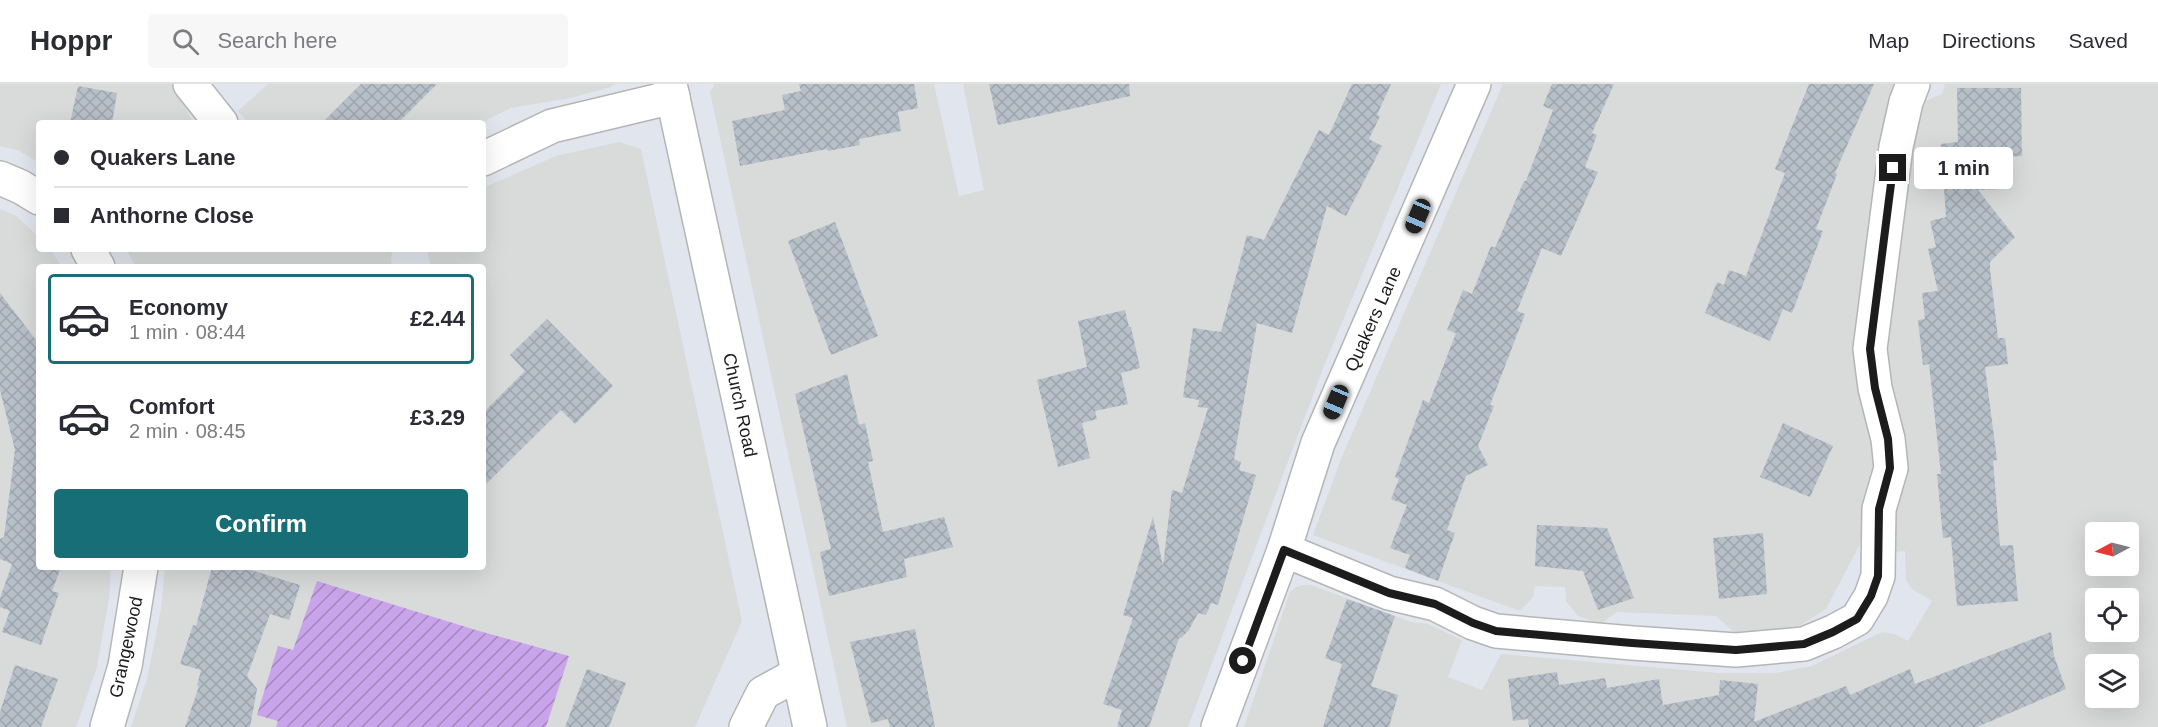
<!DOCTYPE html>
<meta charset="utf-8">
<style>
:root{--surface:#fff;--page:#f7f7f7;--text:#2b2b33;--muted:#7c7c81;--line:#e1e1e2;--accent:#186e76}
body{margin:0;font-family:Helvetica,sans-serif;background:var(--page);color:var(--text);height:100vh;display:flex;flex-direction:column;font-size:22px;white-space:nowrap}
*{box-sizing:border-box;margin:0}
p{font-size:20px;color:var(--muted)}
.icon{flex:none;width:33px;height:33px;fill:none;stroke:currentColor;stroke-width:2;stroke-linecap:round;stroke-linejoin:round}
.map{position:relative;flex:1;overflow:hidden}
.panel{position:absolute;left:36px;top:180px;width:450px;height:306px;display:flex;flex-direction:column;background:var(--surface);border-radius:6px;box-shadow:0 6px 24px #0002}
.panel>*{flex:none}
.guide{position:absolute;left:36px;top:36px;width:450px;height:132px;border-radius:6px;box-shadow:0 6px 24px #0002;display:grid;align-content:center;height:132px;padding:0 18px;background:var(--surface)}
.needle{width:39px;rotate:263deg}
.tools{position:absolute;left:2085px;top:438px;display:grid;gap:12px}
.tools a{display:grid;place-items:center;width:54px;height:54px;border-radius:6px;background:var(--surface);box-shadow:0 6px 24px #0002;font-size:30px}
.end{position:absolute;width:27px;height:27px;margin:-14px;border:8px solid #1c1c1c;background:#fff;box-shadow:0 0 0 3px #fff}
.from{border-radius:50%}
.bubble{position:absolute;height:42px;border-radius:6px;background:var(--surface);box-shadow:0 6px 24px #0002;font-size:20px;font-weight:800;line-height:42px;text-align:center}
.car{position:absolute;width:18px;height:36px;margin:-18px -9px;border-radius:8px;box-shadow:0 0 4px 2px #0007;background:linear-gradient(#222 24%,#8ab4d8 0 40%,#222 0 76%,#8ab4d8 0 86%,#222 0)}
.guide b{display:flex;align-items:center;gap:21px;height:57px;font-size:22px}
.guide b+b{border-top:2px solid var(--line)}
.guide i{width:15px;height:15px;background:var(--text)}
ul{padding:10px 0 0;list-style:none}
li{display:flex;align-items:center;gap:18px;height:90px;margin:0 12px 9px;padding:0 6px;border:3px solid transparent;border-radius:6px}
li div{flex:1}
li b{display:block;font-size:22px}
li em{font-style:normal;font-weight:800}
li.selected{border-color:var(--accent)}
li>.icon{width:54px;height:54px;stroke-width:1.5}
.button{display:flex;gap:12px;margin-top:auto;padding:12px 18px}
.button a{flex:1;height:69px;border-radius:6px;background:var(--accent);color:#fff;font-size:24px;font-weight:800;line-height:69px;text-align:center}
header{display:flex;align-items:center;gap:36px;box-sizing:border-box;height:84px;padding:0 30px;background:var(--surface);border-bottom:2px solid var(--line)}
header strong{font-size:28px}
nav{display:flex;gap:33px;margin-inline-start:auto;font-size:21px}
.search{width:420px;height:54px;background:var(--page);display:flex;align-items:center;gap:15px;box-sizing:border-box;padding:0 21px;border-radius:6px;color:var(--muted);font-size:22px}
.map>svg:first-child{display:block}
</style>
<header>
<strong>Hoppr</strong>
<div class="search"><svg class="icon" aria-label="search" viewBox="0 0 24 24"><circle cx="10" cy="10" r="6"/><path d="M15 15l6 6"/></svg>Search here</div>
<nav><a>Map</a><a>Directions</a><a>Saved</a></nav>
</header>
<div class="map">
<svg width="2158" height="643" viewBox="0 0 2158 643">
<defs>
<pattern id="garden-furrows" width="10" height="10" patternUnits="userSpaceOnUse" patternTransform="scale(1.5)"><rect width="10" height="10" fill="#caa4ea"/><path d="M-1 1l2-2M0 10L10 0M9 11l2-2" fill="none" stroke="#a385bd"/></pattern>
<pattern id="building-cross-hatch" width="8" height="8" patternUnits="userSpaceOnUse" patternTransform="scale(1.5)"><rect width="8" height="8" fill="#b7c0c9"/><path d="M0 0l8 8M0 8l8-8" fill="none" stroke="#9da4ac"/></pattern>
</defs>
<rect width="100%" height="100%" fill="#e1e5ee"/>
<g fill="#d9dada" fill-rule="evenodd">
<path d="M 0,0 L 171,0 L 194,39 L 39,39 L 39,79 L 18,66 L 0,62 Z"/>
<path d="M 268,0 L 614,0 L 611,3 L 570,14 L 511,24 L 481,39 L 248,39 L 238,27 Z"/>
<path d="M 715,0 L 934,0 L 959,112 L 984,106 L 963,0 L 1441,0 L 1324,282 L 1188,643 L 847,643 L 710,8 Z"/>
<path d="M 1503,0 L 1899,0 L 1873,358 L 1874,386 L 1863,435 L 1860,460 L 1826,525 L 1794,545 L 1734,548 L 1716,532 L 1617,528 L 1600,540 L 1578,532 L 1566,517 L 1565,503 L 1535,502 L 1533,513 L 1520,527 L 1313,451 L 1341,375 Z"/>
<path d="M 1945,0 L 2158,0 L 2158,643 L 1244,643 L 1290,508 L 1296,503 L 1303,501 L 1311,501 L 1411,538 L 1428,540 L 1462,556 L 1448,593 L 1482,606 L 1501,570 L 1719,589 L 1776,589 L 1812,582 L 1882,548 L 1894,550 L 1908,557 L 1932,517 L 1912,505 L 1906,496 L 1905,467 L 1895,468 L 1892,442 L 1901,342 L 1888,288 L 1886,261 L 1914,39 L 1921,19 L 1942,10 ZM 2096,448 L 2128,448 L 2128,482 L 2096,482 ZM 2096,514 L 2128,514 L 2128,548 L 2096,548 ZM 2096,580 L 2128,580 L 2128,614 L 2096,614 Z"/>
<path d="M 619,58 L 641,65 L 742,537 L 695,643 L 131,643 L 147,595 L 161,525 L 165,483 L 483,483 L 483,249 L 485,247 L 483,244 L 483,183 L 431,183 L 427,165 L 483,165 L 483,104 L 556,72 Z"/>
<path d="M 0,125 L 16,132 L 39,153 L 39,165 L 50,165 L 62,183 L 39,183 L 39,483 L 111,483 L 109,514 L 97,583 L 76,643 L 0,643 Z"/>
<path d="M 126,165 L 392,165 L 391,181 L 389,183 L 136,183 Z"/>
</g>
<path fill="url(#garden-furrows)" d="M 317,497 L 479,547 L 569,572 L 546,643 L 276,643 L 278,637 L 257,631 L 278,562 L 293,566 Z"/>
<g fill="url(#building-cross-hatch)">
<path d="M 361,0 L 437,0 L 398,39 L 322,39 Z"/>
<path d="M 799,0 L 914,0 L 918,24 L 898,28 L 901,47 L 859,55 L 860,61 L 828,67 L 827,65 L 740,82 L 732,37 L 785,26 L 782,11 L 801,7 Z"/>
<path d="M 989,0 L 1129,0 L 1130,12 L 998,41 Z"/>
<path d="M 1352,0 L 1391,0 L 1377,31 L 1380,32 L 1369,55 L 1382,62 L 1346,132 L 1327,122 L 1292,249 L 1257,239 L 1234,375 L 1241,378 L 1239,386 L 1256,391 L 1218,521 L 1211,519 L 1206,531 L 1198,529 L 1189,546 L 1181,554 L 1179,554 L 1149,643 L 1117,643 L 1122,626 L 1103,620 L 1133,534 L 1123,531 L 1153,433 L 1163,482 L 1172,406 L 1182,409 L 1208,324 L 1198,323 L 1199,316 L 1183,313 L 1193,244 L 1221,248 L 1247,151 L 1264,156 L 1319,46 L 1329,51 Z"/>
<path d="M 1552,0 L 1614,0 L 1592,49 L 1597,51 L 1585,83 L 1598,88 L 1561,172 L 1542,164 L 1517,227 L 1525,230 L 1490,321 L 1494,322 L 1478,362 L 1488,381 L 1466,392 L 1447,446 L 1455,449 L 1438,497 L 1405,484 L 1410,471 L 1390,464 L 1407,421 L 1391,415 L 1399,395 L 1395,393 L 1423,316 L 1429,319 L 1456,249 L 1447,246 L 1463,206 L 1472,210 L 1491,162 L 1495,164 L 1524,97 L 1526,97 L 1553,26 L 1543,22 Z"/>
<path d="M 1809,0 L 1874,0 L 1835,89 L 1837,90 L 1816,145 L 1823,147 L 1792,229 L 1783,225 L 1770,257 L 1705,229 L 1717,198 L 1724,201 L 1729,186 L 1746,192 L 1785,89 L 1775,85 Z"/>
<path d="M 78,2 L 117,9 L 112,39 L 70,39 Z"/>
<path d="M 1957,4 L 2021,4 L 2022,72 L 2000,73 L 2003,105 L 1978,106 L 2015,153 L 1990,178 L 1990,185 L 1998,254 L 2005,254 L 2008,280 L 1985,283 L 1997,376 L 1993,377 L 2000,462 L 2013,461 L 2018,517 L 1957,522 L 1951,453 L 1943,454 L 1937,390 L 1941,390 L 1929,280 L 1923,281 L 1918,236 L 1925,235 L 1922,209 L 1938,207 L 1928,165 L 1936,163 L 1930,137 L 1946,133 L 1941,60 L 1958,58 Z"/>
<path d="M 835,138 L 878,252 L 831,271 L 788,157 Z"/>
<path d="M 0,209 L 39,260 L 39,483 L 61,483 L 52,507 L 59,509 L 41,561 L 2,548 L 10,527 L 0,523 L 0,514 L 12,480 L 0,475 L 0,455 L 4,453 L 15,366 L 0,306 Z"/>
<path d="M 1125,226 L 1129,243 L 1131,243 L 1140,284 L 1121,289 L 1128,320 L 1095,327 L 1097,335 L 1082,339 L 1090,374 L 1058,383 L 1037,296 L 1087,283 L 1078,237 Z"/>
<path d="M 547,235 L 613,302 L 575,340 L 561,326 L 483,403 L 483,329 L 525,287 L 510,271 Z"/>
<path d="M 847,290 L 859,341 L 865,339 L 873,377 L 868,378 L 883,448 L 944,433 L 953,463 L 904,475 L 907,493 L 829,512 L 820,468 L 831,465 L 795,310 Z"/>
<path d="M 1783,339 L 1833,362 L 1810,413 L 1760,393 Z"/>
<path d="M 1537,441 L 1607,444 L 1634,514 L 1598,526 L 1583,487 L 1535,482 Z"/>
<path d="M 1763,449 L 1767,510 L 1719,515 L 1713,454 Z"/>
<path d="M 212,483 L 241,483 L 300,501 L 289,536 L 270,530 L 247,592 L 257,605 L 250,643 L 185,643 L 199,602 L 197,602 L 201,586 L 180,580 L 193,541 L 196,542 Z"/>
<path d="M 1347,515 L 1395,532 L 1371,602 L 1398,611 L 1389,643 L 1323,643 L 1342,580 L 1325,574 Z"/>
<path d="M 915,545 L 935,643 L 890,643 L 888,635 L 871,639 L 850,558 Z"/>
<path d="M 2051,548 L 2054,572 L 2066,605 L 1977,643 L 1529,643 L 1528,635 L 1513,637 L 1508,595 L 1557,588 L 1559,601 L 1605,594 L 1607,604 L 1659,595 L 1663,621 L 1719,611 L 1720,596 L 1758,600 L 1754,638 L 1846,602 L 1850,611 L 1910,585 L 1915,600 Z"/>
<path d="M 15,581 L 58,595 L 41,643 L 0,643 L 0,628 Z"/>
<path d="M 587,585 L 626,599 L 609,643 L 565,643 Z"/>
</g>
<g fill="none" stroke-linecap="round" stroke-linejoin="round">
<g stroke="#b5b5b5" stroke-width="36">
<g id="minor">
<path d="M 190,0 L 221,39"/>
<path d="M 670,0 L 810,643"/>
<path d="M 483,75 L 552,42 L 673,13"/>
<path d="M 0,94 L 21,103 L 39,114"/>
<path d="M 88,165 L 98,183"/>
<path d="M 1284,466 L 1389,509 L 1435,520 L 1473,539 L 1496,547 L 1632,559 L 1736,566 L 1804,560 L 1833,548 L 1857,535 L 1871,512 L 1878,492 L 1879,425 L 1891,384 L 1888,355 L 1875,304 L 1870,265 L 1896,63 L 1906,18 L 1913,0"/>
<path d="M 107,643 L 125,582 L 141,483"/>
<path d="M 746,643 L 763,609 L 798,590"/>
<path d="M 1218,643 L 1284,466 L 1318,359 L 1474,0"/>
</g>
</g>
<use href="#minor" stroke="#fff" stroke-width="33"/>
</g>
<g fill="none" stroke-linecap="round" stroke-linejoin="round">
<path stroke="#1c1c1c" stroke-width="8" d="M 1243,577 L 1284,466 L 1389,509 L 1435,520 L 1473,539 L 1496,547 L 1632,559 L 1736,566 L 1804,560 L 1833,548 L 1857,535 L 1871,512 L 1878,492 L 1879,425 L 1890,384 L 1888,355 L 1875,304 L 1870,265 L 1893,84"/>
</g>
<g text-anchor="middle" stroke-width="5" stroke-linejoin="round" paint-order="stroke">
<g font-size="18" fill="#1c1c1c" stroke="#fff">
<text transform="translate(1373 235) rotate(-66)" y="6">Quakers Lane</text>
<text transform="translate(740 321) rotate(78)" y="6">Church Road</text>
<text transform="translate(126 563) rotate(-78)" y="6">Grangewood</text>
</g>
</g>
</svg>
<div class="tools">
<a><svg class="needle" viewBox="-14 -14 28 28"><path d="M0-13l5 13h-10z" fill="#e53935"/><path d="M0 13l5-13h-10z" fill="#7c7c81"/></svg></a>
<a><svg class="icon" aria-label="locate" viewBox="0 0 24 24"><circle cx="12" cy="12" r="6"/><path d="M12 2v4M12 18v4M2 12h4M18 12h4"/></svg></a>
<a><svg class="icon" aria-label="layers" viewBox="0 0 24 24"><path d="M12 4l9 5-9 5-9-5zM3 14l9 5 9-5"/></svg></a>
</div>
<i class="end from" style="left:1243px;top:577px"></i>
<i class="end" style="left:1893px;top:84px"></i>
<div class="bubble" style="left:1914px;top:63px;width:99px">1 min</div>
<i class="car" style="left:1418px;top:132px;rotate:203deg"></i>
<i class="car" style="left:1336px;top:318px;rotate:203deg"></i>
<div class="guide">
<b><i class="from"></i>Quakers Lane</b>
<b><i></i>Anthorne Close</b>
</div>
<section class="panel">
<ul>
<li class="selected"><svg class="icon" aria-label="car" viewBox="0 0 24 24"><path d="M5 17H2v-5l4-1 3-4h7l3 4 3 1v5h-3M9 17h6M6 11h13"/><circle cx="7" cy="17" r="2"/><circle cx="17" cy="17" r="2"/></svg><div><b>Economy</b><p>1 min · 08:44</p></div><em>£2.44</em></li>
<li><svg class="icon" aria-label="car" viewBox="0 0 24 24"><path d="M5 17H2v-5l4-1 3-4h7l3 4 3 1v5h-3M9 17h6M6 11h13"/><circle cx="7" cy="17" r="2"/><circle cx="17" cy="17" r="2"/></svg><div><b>Comfort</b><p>2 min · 08:45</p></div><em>£3.29</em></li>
</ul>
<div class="button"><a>Confirm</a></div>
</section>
</div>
